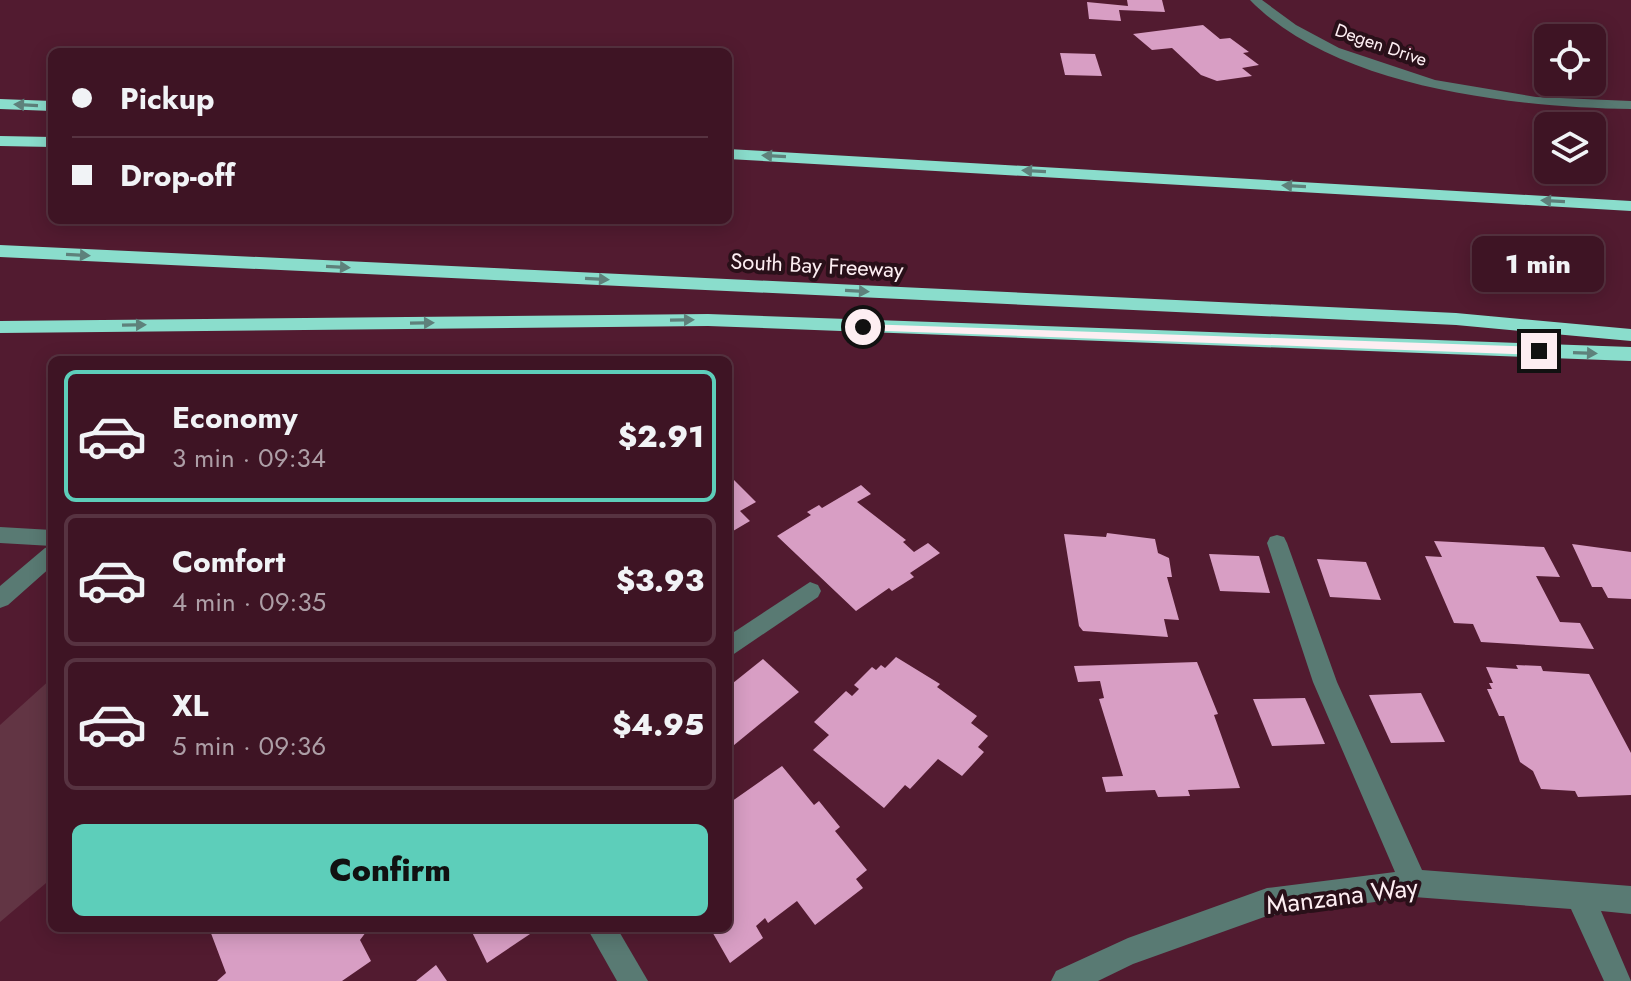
<!DOCTYPE html>
<meta charset="utf-8">
<style>
:root{--surface:#3e1424;--page:#451d2c;--text:#f1f3f6;--muted:#ad9ea6;--line:#573341;--accent:#5dceba}
body{margin:0;font-family:Jost,sans-serif;background:var(--page);color:var(--text);height:100vh;display:flex;flex-direction:column;font-size:30px;white-space:nowrap}
*{box-sizing:border-box;margin:0}
p{font-size:26px;color:var(--muted)}
.icon{flex:none;width:44px;height:44px;fill:none;stroke:currentColor;stroke-width:2;stroke-linecap:round;stroke-linejoin:round}
.map{position:relative;flex:1;overflow:hidden}
.drawer{position:absolute;left:48px;top:356px;width:684px;height:576px;display:flex;flex-direction:column;background:var(--surface);border-radius:12px;box-shadow:0 4px 20px #0003,0 0 0 2px var(--line)}
.drawer>*{flex:none}
.banner{position:absolute;left:48px;top:48px;width:684px;height:176px;border-radius:12px;box-shadow:0 4px 20px #0003,0 0 0 2px var(--line);display:grid;align-content:center;height:176px;padding:0 24px;background:var(--surface)}
.tools{position:absolute;left:1534px;top:24px;display:grid;gap:16px}
.tools a{display:grid;place-items:center;width:72px;height:72px;border-radius:12px;background:var(--surface);box-shadow:0 4px 20px #0003,0 0 0 2px var(--line);font-size:40px}
.end{position:absolute;width:36px;height:36px;margin:-18px;border:10px solid #fdeef2;background:#111;box-shadow:0 0 0 4px #111}
.from{border-radius:50%}
.bubble{position:absolute;height:56px;border-radius:12px;background:var(--surface);box-shadow:0 4px 20px #0003,0 0 0 2px var(--line);font-size:26px;font-weight:800;line-height:56px;text-align:center}
.banner b{display:flex;align-items:center;gap:28px;height:76px;font-size:30px}
.banner b+b{border-top:2px solid var(--line)}
.banner i{width:20px;height:20px;background:var(--text)}
ul{padding:14px 0 0;list-style:none}
li{display:flex;align-items:center;gap:24px;height:132px;margin:0 16px 12px;padding:0 8px;border:4px solid var(--line);border-radius:12px}
li div{flex:1}
li b{display:block;font-size:30px}
li em{font-style:normal;font-weight:800}
li.current{border-color:var(--accent)}
li>.icon{width:72px;height:72px;stroke-width:1.5}
.primary-button{display:flex;gap:16px;margin-top:auto;padding:16px 24px}
.primary-button a{flex:1;height:92px;border-radius:12px;background:var(--accent);color:#111;font-size:32px;font-weight:800;line-height:92px;text-align:center}
.map>svg:first-child{display:block}
</style>
<div class="map">
<svg width="1631" height="981" viewBox="0 0 1631 981">
<rect width="100%" height="100%" fill="#521b30"/>
<path fill="#623544" d="M 52,678 L 52,878 L 0,922 L 0,725 Z"/>
<g fill="#d89ec4">
<path d="M 1127,0 L 1162,0 L 1165,12 L 1119,10 L 1121,21 L 1089,19 L 1087,2 L 1128,6 Z"/>
<path d="M 1203,25 L 1220,39 L 1230,38 L 1249,52 L 1243,53 L 1259,65 L 1242,68 L 1252,76 L 1217,81 L 1201,75 L 1172,48 L 1152,50 L 1133,34 Z"/>
<path d="M 1060,53 L 1095,54 L 1102,76 L 1065,75 Z"/>
<path d="M 728,474 L 756,502 L 740,511 L 750,521 L 728,534 Z"/>
<path d="M 861,485 L 871,494 L 857,502 L 906,540 L 903,542 L 914,552 L 928,543 L 940,553 L 910,573 L 914,577 L 892,591 L 889,588 L 856,611 L 777,536 L 811,515 L 807,512 L 819,505 L 822,508 Z"/>
<path d="M 1107,533 L 1155,539 L 1158,553 L 1169,558 L 1172,577 L 1167,577 L 1179,620 L 1164,619 L 1168,637 L 1083,631 L 1079,626 L 1064,534 L 1106,537 Z"/>
<path d="M 1434,541 L 1544,547 L 1560,577 L 1536,576 L 1560,622 L 1580,623 L 1594,649 L 1481,642 L 1473,624 L 1454,623 L 1425,556 L 1442,557 Z"/>
<path d="M 1572,544 L 1631,552 L 1631,599 L 1608,598 L 1602,587 L 1592,587 Z"/>
<path d="M 1209,554 L 1259,556 L 1270,593 L 1220,591 Z"/>
<path d="M 1317,559 L 1366,562 L 1381,600 L 1330,597 Z"/>
<path d="M 896,657 L 940,684 L 937,687 L 977,716 L 971,723 L 988,736 L 978,747 L 984,752 L 962,776 L 938,759 L 910,789 L 905,785 L 884,808 L 813,750 L 829,735 L 814,722 L 846,691 L 852,696 L 859,689 L 854,685 L 872,667 L 876,670 L 881,665 L 885,668 Z"/>
<path d="M 763,659 L 799,692 L 728,750 L 728,687 Z"/>
<path d="M 1197,662 L 1218,714 L 1214,715 L 1240,788 L 1188,790 L 1190,796 L 1158,797 L 1155,790 L 1106,792 L 1102,777 L 1123,776 L 1099,699 L 1104,698 L 1100,681 L 1078,682 L 1074,666 Z"/>
<path d="M 1516,665 L 1541,666 L 1543,671 L 1589,674 L 1631,753 L 1631,795 L 1578,797 L 1575,791 L 1541,789 L 1533,771 L 1520,762 L 1504,716 L 1499,716 L 1487,689 L 1492,689 L 1489,683 L 1493,683 L 1486,667 L 1518,669 Z"/>
<path d="M 1421,693 L 1445,742 L 1391,743 L 1369,695 Z"/>
<path d="M 1305,698 L 1325,744 L 1272,746 L 1253,699 Z"/>
<path d="M 782,766 L 814,805 L 819,801 L 840,827 L 835,831 L 867,870 L 856,879 L 863,888 L 815,925 L 797,901 L 768,923 L 765,918 L 756,926 L 763,938 L 730,963 L 710,928 L 728,928 L 728,804 Z"/>
<path d="M 209,928 L 369,928 L 360,940 L 371,961 L 342,981 L 217,981 L 226,973 Z"/>
<path d="M 470,928 L 539,928 L 487,963 Z"/>
<path d="M 436,965 L 447,981 L 416,981 Z"/>
</g>
<g fill="none" stroke-linecap="round" stroke-linejoin="round">
<g fill="#597a73" fill-rule="evenodd">
<path d="M 1250,0 L 1262,0 L 1296,25 L 1339,48 L 1435,80 L 1536,97 L 1631,101 L 1631,109 C 1514,107 1336,88 1250,0 Z"/>
<path d="M 0,527 L 52,530 L 52,566 L 8,605 L 0,608 L 0,586 L 45,548 L 52,546 L 0,543 Z"/>
<path d="M 1277,535 L 1284,537 L 1287,543 L 1337,682 L 1422,870 L 1631,886 L 1631,914 L 1601,911 L 1631,981 L 1604,981 L 1571,909 L 1414,897 L 1267,916 L 1133,964 L 1098,981 L 1051,981 L 1056,971 L 1128,938 L 1267,888 L 1395,872 L 1313,682 L 1267,543 L 1270,537 Z"/>
<path d="M 810,582 L 818,585 L 821,591 L 818,597 L 728,658 L 728,636 Z"/>
<path d="M 587,928 L 617,928 L 648,981 L 617,981 Z"/>
</g>
<g fill="#8addcc" fill-rule="evenodd">
<path d="M 0,99 L 52,101 L 52,111 L 0,109 Z"/>
<path d="M 0,136 L 52,137 L 52,147 L 0,146 Z"/>
<path d="M 728,149 L 1631,201 L 1631,211 L 728,159 Z"/>
<path d="M 0,245 L 1456,313 L 1631,329 L 1631,341 L 1456,325 L 0,257 Z"/>
<path d="M 708,314 L 1631,347 L 1631,361 L 708,326 L 0,333 L 0,321 Z"/>
</g>
</g>
<defs><path id="oneway-solid" d="M-6-.8H1V-3.2L6.5 0L1 3.2V.8H-6Z" transform="scale(2)"/></defs>
<g fill="#5e817b">
<use href="#oneway-solid" transform="translate(26 105) rotate(-177)"/>
<use href="#oneway-solid" transform="translate(774 156) rotate(-177)"/>
<use href="#oneway-solid" transform="translate(1034 171) rotate(-177)"/>
<use href="#oneway-solid" transform="translate(1294 186) rotate(-177)"/>
<use href="#oneway-solid" transform="translate(1553 201) rotate(-177)"/>
<use href="#oneway-solid" transform="translate(78 255) rotate(3)"/>
<use href="#oneway-solid" transform="translate(338 267) rotate(3)"/>
<use href="#oneway-solid" transform="translate(597 279) rotate(3)"/>
<use href="#oneway-solid" transform="translate(857 291) rotate(3)"/>
<use href="#oneway-solid" transform="translate(682 320) rotate(-1)"/>
<use href="#oneway-solid" transform="translate(422 323) rotate(-1)"/>
<use href="#oneway-solid" transform="translate(134 325) rotate(-1)"/>
<use href="#oneway-solid" transform="translate(1585 353) rotate(2)"/>
</g>
<path fill="#fdeef2" d="M 863,324 L 1539,347 L 1544,351 L 1539,355 L 859,330 Z"/>
<g text-anchor="middle" stroke-width="8" stroke-linejoin="round" paint-order="stroke">
<g font-size="18" fill="#fdeef2" stroke="#291019">
<text transform="translate(1381 45) rotate(19)" y="6">Degen Drive</text>
</g>
<g font-size="22" fill="#fdeef2" stroke="#291019">
<text transform="translate(817 265) rotate(3)" y="8">South Bay Freeway</text>
</g>
<g font-size="26" fill="#fdeef2" stroke="#291019">
<text transform="translate(1342 896) rotate(-7)" y="9">Manzana Way</text>
</g>
</g>
</svg>
<div class="tools">
<a><svg class="icon" aria-label="locate" viewBox="0 0 24 24"><circle cx="12" cy="12" r="6"/><path d="M12 2v4M12 18v4M2 12h4M18 12h4"/></svg></a>
<a><svg class="icon" aria-label="layers" viewBox="0 0 24 24"><path d="M12 4l9 5-9 5-9-5zM3 14l9 5 9-5"/></svg></a>
</div>
<i class="end from" style="left:863px;top:327px"></i>
<i class="end" style="left:1539px;top:351px"></i>
<div class="bubble" style="left:1472px;top:236px;width:132px">1 min</div>
<div class="banner">
<b><i class="from"></i>Pickup</b>
<b><i></i>Drop-off</b>
</div>
<section class="drawer">
<ul>
<li class="current"><svg class="icon" aria-label="car" viewBox="0 0 24 24"><path d="M5 17H2v-5l4-1 3-4h7l3 4 3 1v5h-3M9 17h6M6 11h13"/><circle cx="7" cy="17" r="2"/><circle cx="17" cy="17" r="2"/></svg><div><b>Economy</b><p>3 min · 09:34</p></div><em>$2.91</em></li>
<li><svg class="icon" aria-label="car" viewBox="0 0 24 24"><path d="M5 17H2v-5l4-1 3-4h7l3 4 3 1v5h-3M9 17h6M6 11h13"/><circle cx="7" cy="17" r="2"/><circle cx="17" cy="17" r="2"/></svg><div><b>Comfort</b><p>4 min · 09:35</p></div><em>$3.93</em></li>
<li><svg class="icon" aria-label="car" viewBox="0 0 24 24"><path d="M5 17H2v-5l4-1 3-4h7l3 4 3 1v5h-3M9 17h6M6 11h13"/><circle cx="7" cy="17" r="2"/><circle cx="17" cy="17" r="2"/></svg><div><b>XL</b><p>5 min · 09:36</p></div><em>$4.95</em></li>
</ul>
<div class="primary-button"><a>Confirm</a></div>
</section>
</div>
